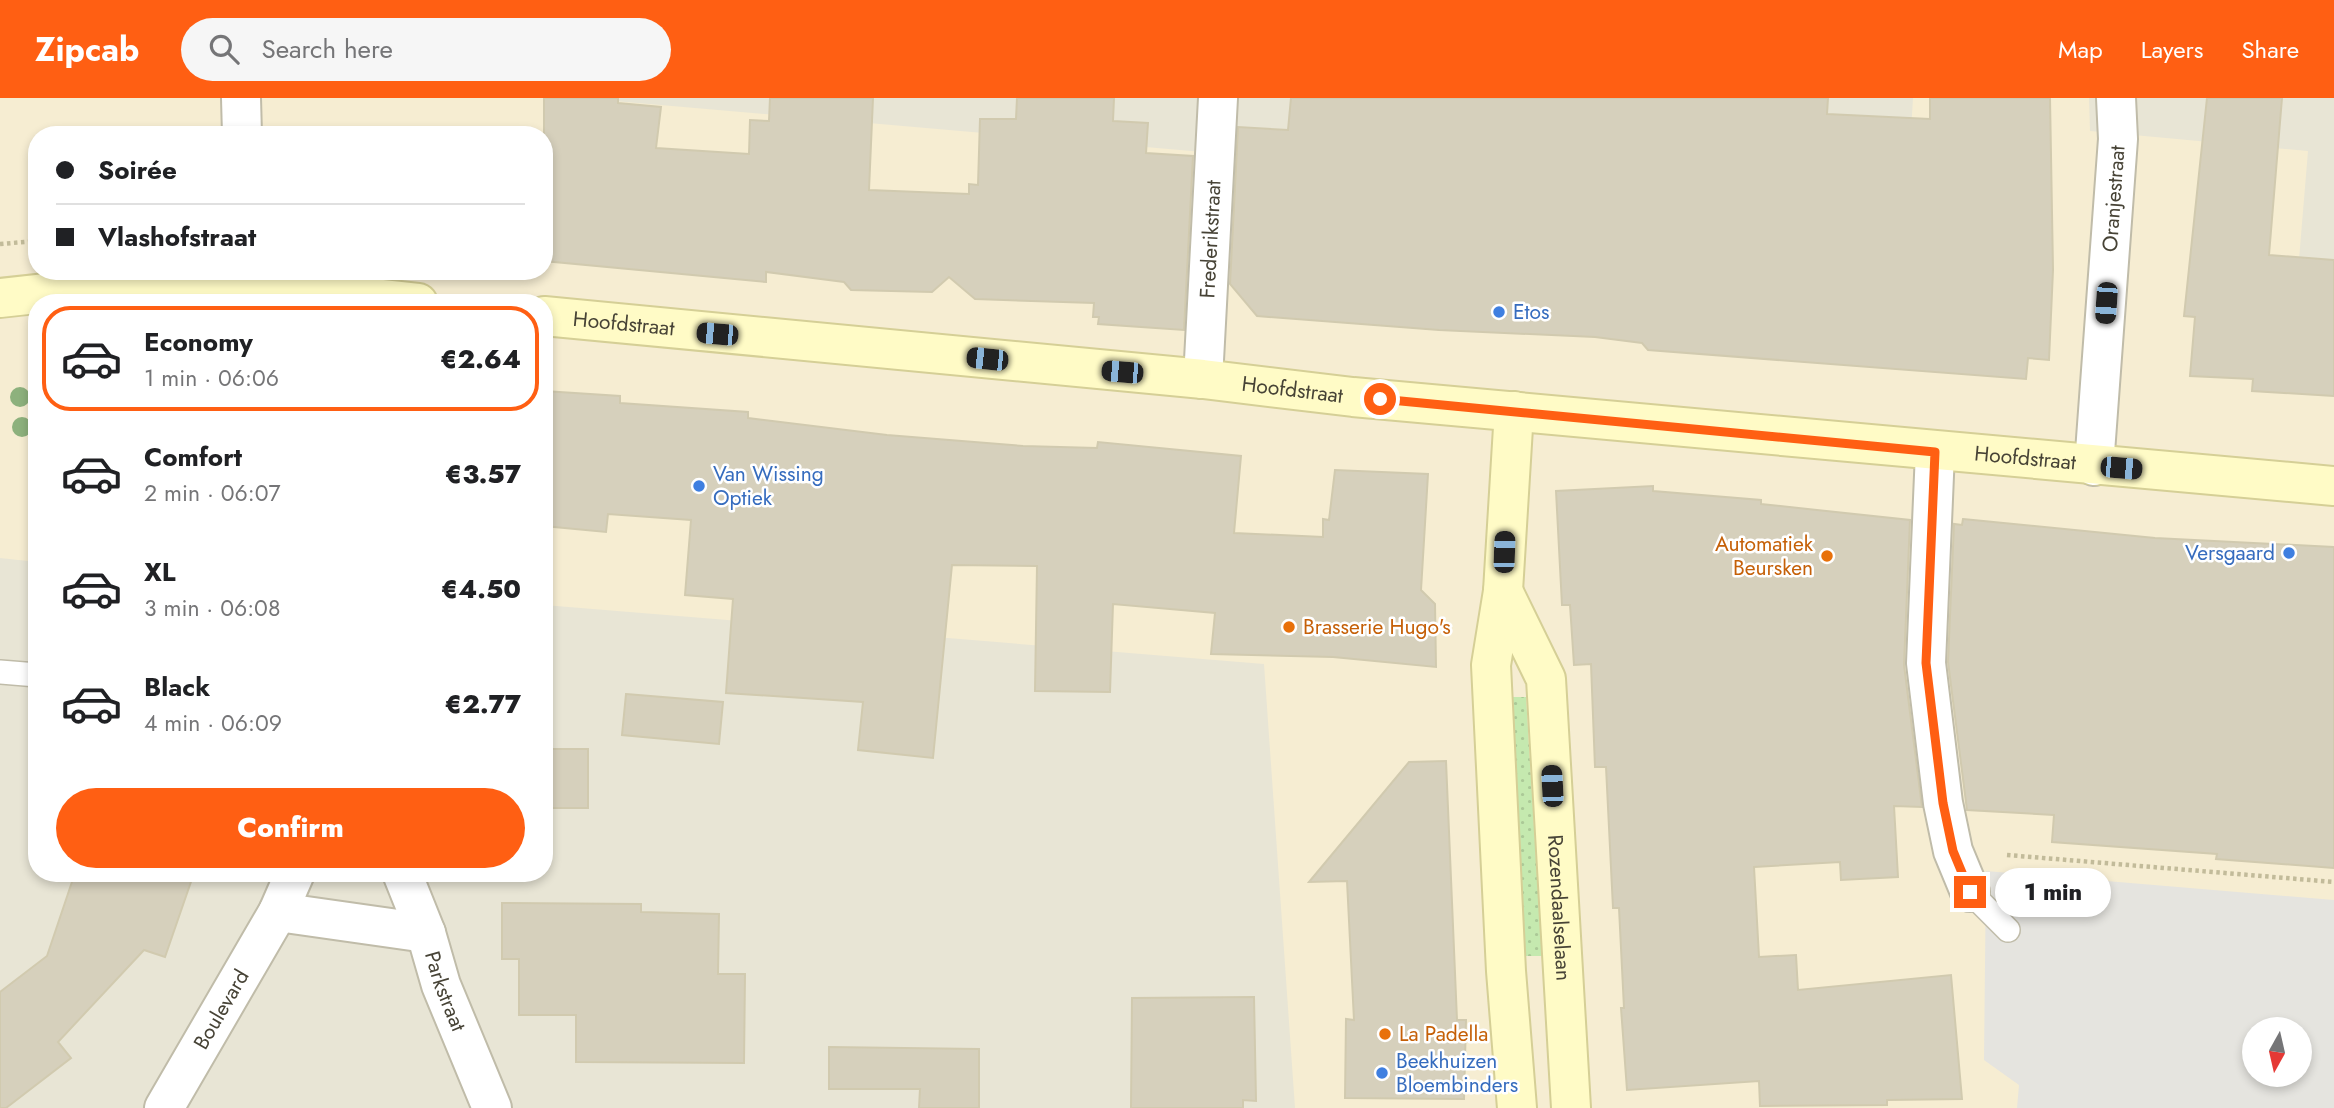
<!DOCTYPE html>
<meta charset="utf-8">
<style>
:root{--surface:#fff;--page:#f6f6f6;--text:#202124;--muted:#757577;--line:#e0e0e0;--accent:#ff5f13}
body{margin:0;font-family:Jost,sans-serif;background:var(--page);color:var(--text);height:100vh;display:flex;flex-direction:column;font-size:26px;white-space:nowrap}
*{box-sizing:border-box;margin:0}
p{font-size:23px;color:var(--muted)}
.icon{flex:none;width:38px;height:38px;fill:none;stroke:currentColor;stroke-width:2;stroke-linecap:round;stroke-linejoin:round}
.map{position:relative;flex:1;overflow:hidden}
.panel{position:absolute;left:28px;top:196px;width:525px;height:588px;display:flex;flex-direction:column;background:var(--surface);border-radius:28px;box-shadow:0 4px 10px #0003}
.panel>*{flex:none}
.hud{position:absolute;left:28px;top:28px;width:525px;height:154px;border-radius:28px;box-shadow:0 4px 10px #0003;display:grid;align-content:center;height:154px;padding:0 28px;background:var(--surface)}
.needle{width:46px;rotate:188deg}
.fabs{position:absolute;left:2242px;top:919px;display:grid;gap:14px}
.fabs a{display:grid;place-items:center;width:70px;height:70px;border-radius:50%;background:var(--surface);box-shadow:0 4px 10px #0003;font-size:35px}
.end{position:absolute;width:32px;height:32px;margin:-16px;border:9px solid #ff5f13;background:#fff;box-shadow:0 0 0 4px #fff}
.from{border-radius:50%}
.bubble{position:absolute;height:49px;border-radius:24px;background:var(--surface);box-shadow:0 4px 10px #0003;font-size:23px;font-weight:800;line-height:49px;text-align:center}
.car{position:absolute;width:21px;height:42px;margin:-21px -10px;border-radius:9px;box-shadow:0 0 5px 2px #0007;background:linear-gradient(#222 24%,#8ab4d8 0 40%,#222 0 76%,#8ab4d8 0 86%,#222 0)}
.hud b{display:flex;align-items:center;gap:24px;height:66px;font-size:26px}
.hud b+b{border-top:2px solid var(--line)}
.hud i{width:18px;height:18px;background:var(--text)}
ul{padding:12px 0 0;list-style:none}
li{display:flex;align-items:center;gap:21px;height:105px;margin:0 14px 10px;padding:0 14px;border:4px solid transparent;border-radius:28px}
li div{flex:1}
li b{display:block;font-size:26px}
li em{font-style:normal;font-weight:800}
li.on{border-color:var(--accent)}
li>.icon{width:63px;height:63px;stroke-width:1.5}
.primary-button{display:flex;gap:14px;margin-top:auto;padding:14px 28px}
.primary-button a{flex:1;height:80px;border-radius:42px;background:var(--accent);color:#fff;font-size:28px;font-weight:800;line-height:80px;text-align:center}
header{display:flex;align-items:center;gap:42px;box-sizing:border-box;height:98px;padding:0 35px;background:var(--accent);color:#fff}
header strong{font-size:33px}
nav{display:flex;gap:38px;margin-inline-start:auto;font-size:24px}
.search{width:490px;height:63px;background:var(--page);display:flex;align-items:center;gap:18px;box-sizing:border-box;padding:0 24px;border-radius:38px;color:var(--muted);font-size:26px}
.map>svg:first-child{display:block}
</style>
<header>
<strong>Zipcab</strong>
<div class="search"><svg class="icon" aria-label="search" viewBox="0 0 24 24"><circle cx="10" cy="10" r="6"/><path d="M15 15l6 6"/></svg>Search here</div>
<nav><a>Map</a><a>Layers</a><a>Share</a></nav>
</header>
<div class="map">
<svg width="2334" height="1010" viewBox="0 0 2334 1010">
<defs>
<pattern id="green-dots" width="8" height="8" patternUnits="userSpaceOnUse" patternTransform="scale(1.75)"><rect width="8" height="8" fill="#c5e9af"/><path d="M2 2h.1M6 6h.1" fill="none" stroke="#abc997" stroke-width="1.8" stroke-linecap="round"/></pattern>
</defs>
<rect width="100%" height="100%" fill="#f4f2e7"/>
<path fill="#e8e5d5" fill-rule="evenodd" d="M 0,0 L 2334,0 L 2334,1010 L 0,1010 ZM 37,37 L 544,37 L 544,173 L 37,173 ZM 37,205 L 544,205 L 544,775 L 37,775 ZM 2254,931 L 2300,931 L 2300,976 L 2254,976 Z"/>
<path fill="#f6edd2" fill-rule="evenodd" d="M 0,0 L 580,0 L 1906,115 L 1913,0 L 2089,0 L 2090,33 L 2308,53 L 2296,198 L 2334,202 L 2334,1010 L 1295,1010 L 1264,566 L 544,507 L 544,205 L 37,205 L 37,464 L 0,460 ZM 37,37 L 544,37 L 544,173 L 37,173 ZM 2254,931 L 2300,931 L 2300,976 L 2254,976 Z"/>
<path fill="url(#green-dots)" d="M 1506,599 L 1526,599 L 1542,858 L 1522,858 Z"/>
<path fill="#e5e4df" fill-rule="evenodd" d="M 1986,773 L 2334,802 L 2334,1010 L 2017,1010 L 2019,987 L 1984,962 ZM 2254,931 L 2300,931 L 2300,976 L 2254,976 Z"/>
<g fill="#d6d0bc" stroke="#d1caaf" stroke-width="2">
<path d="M 544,0 L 618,0 L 618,5 L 661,9 L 656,50 L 749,56 L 750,22 L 769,23 L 770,0 L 873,0 L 869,92 L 969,96 L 969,86 L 978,87 L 980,21 L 1016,21 L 1017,0 L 1114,0 L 1113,23 L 1148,25 L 1146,55 L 1193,58 L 1184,232 L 1098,226 L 1099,219 L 1093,219 L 1094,205 L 975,201 L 949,179 L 932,194 L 851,192 L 844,184 L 766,174 L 766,184 L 544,163 Z"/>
<path d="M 1291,0 L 1828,0 L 1827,16 L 1930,21 L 1930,0 L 2050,0 L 2053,172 L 2049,262 L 2028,260 L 2026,281 L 1648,252 L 1642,245 L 1595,239 L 1439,232 L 1257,218 L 1230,186 L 1238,29 L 1288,32 Z"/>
<path d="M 2207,0 L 2282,0 L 2269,157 L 2334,162 L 2334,298 L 2252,293 L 2253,281 L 2190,278 L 2195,219 L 2184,218 Z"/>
<path d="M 544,293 L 620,298 L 620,305 L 748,314 L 748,320 L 887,337 L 1023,348 L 1097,350 L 1098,344 L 1241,358 L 1234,435 L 1323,439 L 1323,421 L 1329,422 L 1335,372 L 1428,376 L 1421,492 L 1435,506 L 1436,569 L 1333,559 L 1211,556 L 1215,515 L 1113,506 L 1110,594 L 1035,593 L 1037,468 L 952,467 L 933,660 L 858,652 L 863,604 L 726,595 L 733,501 L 685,497 L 691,422 L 608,416 L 606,434 L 544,428 Z"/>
<path d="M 1653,388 L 1653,393 L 1761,402 L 1761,406 L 1910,422 L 1904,567 L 1922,709 L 1894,708 L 1898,779 L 1841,782 L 1840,764 L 1754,769 L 1759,859 L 1796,857 L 1798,892 L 1951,877 L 1962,1001 L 1887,1002 L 1887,1007 L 1760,1008 L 1759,983 L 1627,992 L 1621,910 L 1624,910 L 1619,810 L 1613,810 L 1606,669 L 1595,669 L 1591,566 L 1574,567 L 1570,507 L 1562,507 L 1556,393 Z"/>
<path d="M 1963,421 L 2155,440 L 2334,449 L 2334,770 L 2216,761 L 2217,756 L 2052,744 L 2054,717 L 1967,712 L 1948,564 L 1954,426 L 1962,427 Z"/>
<path d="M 626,596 L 723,604 L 719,646 L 622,637 Z"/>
<rect x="544" y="651" width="44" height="59"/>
<path d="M 1446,663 L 1457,922 L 1466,922 L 1464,1001 L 1345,1000 L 1346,921 L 1354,922 L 1347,783 L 1309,784 L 1409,664 Z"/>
<path d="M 75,775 L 194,775 L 165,859 L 144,852 L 58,944 L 71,960 L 6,1010 L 0,1010 L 0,894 L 47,858 Z"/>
<path d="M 502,805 L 641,806 L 641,814 L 719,816 L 718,876 L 745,876 L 744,965 L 576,964 L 576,917 L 519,917 L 519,861 L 502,861 Z"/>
<path d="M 1254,899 L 1256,1003 L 1243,1002 L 1243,1010 L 1131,1010 L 1132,900 Z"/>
<path d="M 829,949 L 979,951 L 979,1010 L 919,1010 L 920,991 L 829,991 Z"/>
</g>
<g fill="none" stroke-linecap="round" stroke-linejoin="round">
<g stroke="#c0bca9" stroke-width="26">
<g id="lane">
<path d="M 0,574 L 37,577"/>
<path d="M 1970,794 L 2008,832"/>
</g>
</g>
<g stroke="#c0bca9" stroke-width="42">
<g id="street">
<path d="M 241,0 L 242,37"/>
<path id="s1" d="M 1203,281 L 1218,0"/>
<path d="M 1935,354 L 1926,565 L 1943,705 L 1953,753 L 1970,794"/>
<path id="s2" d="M 2094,368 L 2118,41 L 2116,0"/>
<path id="s3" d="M 402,775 L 426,835 L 441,887 L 492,1010"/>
<path d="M 278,814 L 426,835"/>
<path id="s4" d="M 164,1010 L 278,814 L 295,775"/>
</g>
</g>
<g stroke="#d5cf96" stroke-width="42">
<g id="secondary">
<path d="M 0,200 L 100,189 L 243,186 L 418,205"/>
<path id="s5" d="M 544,218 L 1203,281 L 1353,299 L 2334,388"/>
<path d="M 1514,313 L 1503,493 L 1491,567 L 1506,873 L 1517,1010"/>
<path id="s6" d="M 1503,493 L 1546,581 L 1571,1010"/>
</g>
</g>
<g stroke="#c2bb9a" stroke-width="4.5" stroke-dasharray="3.5 3.5" stroke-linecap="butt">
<path d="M 0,146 L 37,143"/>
<path d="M 2007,757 L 2334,784"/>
</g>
<use href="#lane" stroke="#fff" stroke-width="23"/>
<use href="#street" stroke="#fff" stroke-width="38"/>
<use href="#secondary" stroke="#fffbc6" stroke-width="38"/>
</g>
<g fill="#8db17d">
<circle cx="20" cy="299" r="10"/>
<circle cx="22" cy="329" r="10"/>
</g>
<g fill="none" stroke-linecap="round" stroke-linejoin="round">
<path stroke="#ff5f13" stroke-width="9" d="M 1380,301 L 1935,354 L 1926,565 L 1943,705 L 1953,753 L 1970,794"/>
</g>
<g fill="#3f7fe0" stroke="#fff" stroke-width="2.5">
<circle cx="1499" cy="214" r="7"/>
<circle cx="699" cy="388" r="7"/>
<circle cx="2289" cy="455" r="7"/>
<circle cx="1382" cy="975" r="7"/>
</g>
<g fill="#e8710a" stroke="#fff" stroke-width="2.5">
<circle cx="1827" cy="458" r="7"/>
<circle cx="1289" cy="529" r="7"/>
<circle cx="1385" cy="936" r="7"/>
</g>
<g text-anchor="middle" stroke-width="5" stroke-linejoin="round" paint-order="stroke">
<g font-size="21" fill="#474336" stroke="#fff">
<text dy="7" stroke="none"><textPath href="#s2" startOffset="268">Oranjestraat</textPath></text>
<text dy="7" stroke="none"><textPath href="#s1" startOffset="140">Frederikstraat</textPath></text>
<text dy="7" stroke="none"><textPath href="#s5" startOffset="80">Hoofdstraat</textPath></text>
<text dy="7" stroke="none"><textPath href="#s5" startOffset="752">Hoofdstraat</textPath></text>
<text dy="7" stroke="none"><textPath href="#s5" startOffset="1488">Hoofdstraat</textPath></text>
<text dy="7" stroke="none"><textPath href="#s6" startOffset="327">Rozendaalselaan</textPath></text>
<text dy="7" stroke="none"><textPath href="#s3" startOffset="126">Parkstraat</textPath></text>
<text dy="7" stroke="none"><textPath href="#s4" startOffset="114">Boulevard</textPath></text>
</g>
<g font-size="21" fill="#366cbe" stroke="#fff" text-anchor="start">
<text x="1513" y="221">Etos</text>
<text x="713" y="383">Van Wissing<tspan x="713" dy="24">Optiek</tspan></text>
<text x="2275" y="462" text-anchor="end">Versgaard</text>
<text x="1396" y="970">Beekhuizen<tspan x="1396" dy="24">Bloembinders</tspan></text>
</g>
<g font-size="21" fill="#c56008" stroke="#fff" text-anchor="start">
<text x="1813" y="453" text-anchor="end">Automatiek<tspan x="1813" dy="24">Beursken</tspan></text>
<text x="1303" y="536">Brasserie Hugo's</text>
<text x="1399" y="943">La Padella</text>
</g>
</g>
</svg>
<div class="fabs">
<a><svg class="needle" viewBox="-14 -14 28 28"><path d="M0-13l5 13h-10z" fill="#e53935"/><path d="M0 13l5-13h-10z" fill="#757577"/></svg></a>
</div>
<i class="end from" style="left:1380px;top:301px"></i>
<i class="end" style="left:1970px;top:794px"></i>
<div class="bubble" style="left:1995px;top:770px;width:116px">1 min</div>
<i class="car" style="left:2106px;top:205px;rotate:184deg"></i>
<i class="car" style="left:717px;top:236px;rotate:275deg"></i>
<i class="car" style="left:987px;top:261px;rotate:276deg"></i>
<i class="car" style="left:1122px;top:274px;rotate:275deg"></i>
<i class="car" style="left:2121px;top:370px;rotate:95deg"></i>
<i class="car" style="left:1504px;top:454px;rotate:2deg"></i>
<i class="car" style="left:1552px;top:688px;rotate:357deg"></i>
<div class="hud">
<b><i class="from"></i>Soirée</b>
<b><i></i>Vlashofstraat</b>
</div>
<section class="panel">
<ul>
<li class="on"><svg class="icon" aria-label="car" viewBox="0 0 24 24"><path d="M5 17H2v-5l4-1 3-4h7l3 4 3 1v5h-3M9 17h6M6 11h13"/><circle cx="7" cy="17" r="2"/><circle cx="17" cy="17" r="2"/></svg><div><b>Economy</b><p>1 min · 06:06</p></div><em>€2.64</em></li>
<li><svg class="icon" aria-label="car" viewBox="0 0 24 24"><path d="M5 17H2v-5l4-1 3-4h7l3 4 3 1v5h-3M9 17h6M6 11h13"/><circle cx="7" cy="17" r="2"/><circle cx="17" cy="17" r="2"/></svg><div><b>Comfort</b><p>2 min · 06:07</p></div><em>€3.57</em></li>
<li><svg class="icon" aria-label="car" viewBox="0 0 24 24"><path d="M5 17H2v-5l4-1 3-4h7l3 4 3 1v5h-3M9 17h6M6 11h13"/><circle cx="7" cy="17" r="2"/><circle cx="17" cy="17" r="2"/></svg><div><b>XL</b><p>3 min · 06:08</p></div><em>€4.50</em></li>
<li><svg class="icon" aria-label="car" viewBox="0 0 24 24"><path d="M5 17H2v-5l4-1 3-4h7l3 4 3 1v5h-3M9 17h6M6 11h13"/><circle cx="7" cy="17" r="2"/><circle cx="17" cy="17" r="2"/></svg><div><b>Black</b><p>4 min · 06:09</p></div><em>€2.77</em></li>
</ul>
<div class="primary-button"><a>Confirm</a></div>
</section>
</div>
